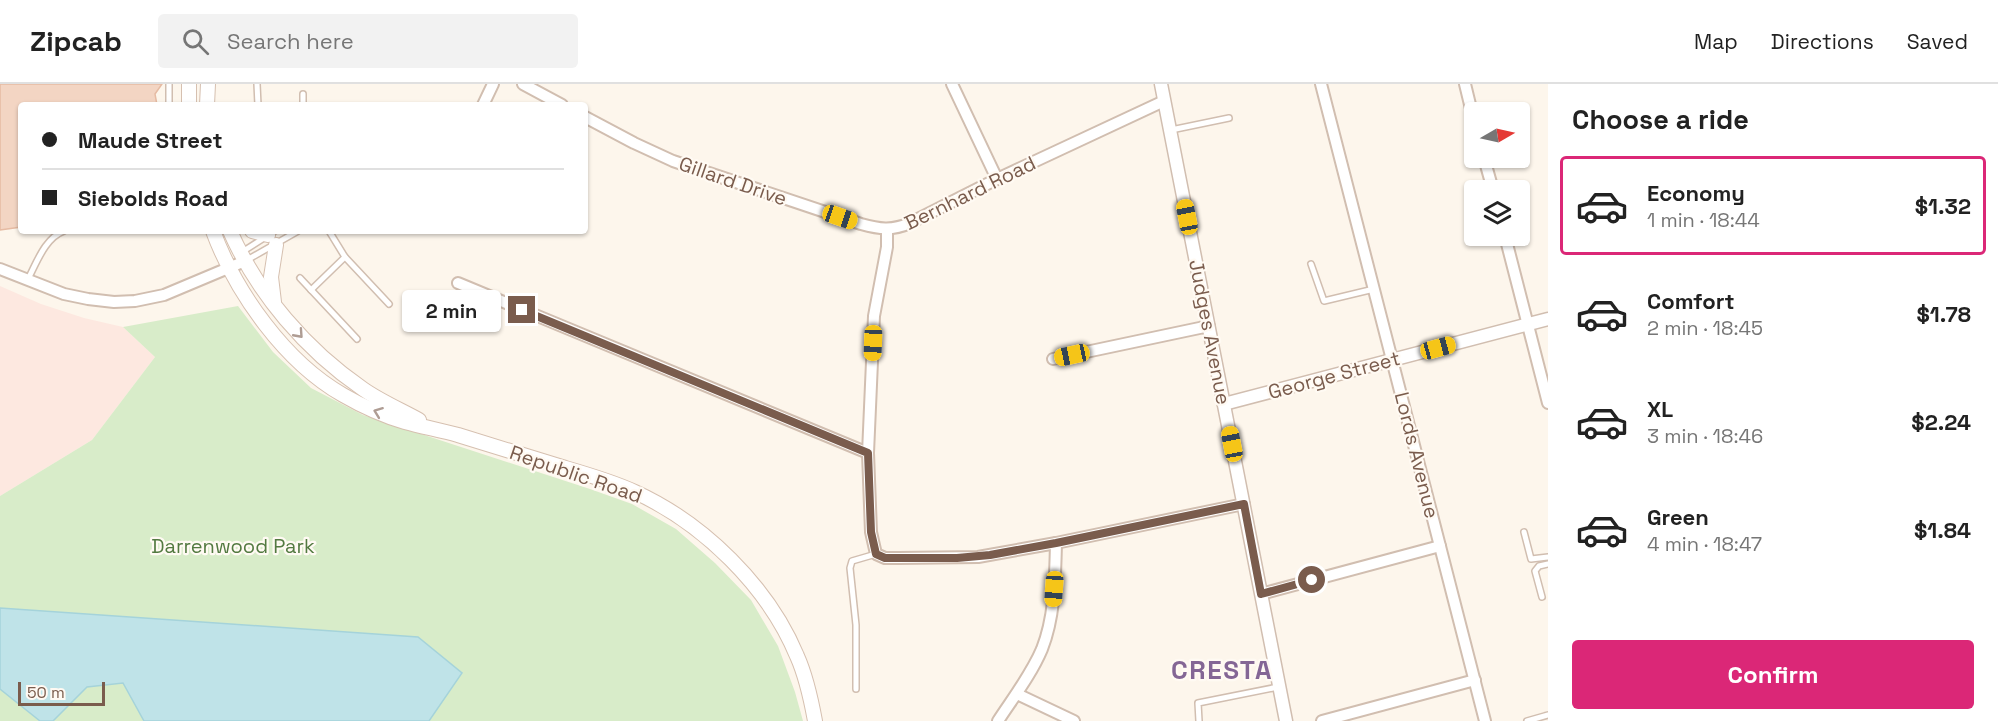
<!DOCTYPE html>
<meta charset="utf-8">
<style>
:root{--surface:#fff;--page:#f2f2f2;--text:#222;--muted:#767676;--line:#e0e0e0;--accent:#db2777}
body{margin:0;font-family:"Space Grotesk",sans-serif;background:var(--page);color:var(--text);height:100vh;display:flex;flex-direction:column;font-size:22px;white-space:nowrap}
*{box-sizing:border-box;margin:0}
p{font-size:20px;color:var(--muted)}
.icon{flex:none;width:33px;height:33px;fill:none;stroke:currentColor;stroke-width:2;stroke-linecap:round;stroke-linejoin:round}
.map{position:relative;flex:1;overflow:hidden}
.drawer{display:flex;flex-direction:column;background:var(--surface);width:450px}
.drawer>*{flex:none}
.hud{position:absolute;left:18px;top:18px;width:570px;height:132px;border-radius:6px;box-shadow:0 2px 4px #0004;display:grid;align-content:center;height:132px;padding:0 24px;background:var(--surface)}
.needle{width:39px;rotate:81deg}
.buttons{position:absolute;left:1464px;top:18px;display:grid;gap:12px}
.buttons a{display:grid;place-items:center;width:66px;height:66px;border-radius:6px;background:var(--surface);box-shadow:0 2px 4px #0004;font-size:30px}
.scale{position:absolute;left:18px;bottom:15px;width:87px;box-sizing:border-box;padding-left:6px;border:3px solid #7a5c4d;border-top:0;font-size:16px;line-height:21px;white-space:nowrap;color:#7a5c4d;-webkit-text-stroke:4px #fffaf3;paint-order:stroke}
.end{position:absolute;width:27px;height:27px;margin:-14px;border:8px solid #7a5c4d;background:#fff;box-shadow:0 0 0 3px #fff}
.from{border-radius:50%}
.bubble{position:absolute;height:42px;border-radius:6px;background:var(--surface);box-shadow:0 2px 4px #0004;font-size:20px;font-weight:800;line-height:42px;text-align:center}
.car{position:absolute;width:18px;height:36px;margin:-18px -9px;border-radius:8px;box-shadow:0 0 4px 2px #0007;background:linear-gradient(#f5c518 24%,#345 0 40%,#f5c518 0 76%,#345 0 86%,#f5c518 0)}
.hud b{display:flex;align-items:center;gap:21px;height:57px;font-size:22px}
.hud b+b{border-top:2px solid var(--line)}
.hud i{width:15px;height:15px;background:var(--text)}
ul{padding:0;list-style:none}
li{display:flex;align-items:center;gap:18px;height:99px;margin:0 12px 9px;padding:0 12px;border:3px solid transparent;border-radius:6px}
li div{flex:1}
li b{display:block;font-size:22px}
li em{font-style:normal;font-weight:800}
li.on{border-color:var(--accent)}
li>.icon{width:54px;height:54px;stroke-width:1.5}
h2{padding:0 24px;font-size:27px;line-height:72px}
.primary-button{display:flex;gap:12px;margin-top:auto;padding:12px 24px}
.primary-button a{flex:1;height:69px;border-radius:6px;background:var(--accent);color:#fff;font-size:24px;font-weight:800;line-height:69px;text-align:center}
header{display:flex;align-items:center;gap:36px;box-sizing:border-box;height:84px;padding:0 30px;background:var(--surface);border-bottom:2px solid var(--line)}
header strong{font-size:28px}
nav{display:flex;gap:33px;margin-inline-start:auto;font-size:21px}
.search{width:420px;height:54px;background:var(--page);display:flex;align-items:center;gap:15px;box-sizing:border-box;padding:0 21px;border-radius:6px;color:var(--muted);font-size:22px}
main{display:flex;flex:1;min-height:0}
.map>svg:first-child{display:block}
</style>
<header>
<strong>Zipcab</strong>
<div class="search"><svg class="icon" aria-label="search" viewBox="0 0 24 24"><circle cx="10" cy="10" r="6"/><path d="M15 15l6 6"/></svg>Search here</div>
<nav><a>Map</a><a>Directions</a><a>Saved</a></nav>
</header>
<main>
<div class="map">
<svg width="1548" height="637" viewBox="0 0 1548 637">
<rect width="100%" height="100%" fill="#fdf6ec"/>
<path fill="#fde8e0" d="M 0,202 L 41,220 L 84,234 L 123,243 L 155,273 L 92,356 L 0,412 Z"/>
<path fill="#d8ecc9" d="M 238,222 L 273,268 L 311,304 L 363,331 L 590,405 L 632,420 L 676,445 L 715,479 L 751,516 L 778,562 L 795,608 L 803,637 L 0,637 L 0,412 L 92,356 L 155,273 L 123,243 Z"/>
<path fill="#bfe3e8" stroke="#a5d3da" stroke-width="1.5" d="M 0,524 L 418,553 L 462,589 L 429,637 L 144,637 L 123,599 L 87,603 L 53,637 L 40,637 L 0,605 Z"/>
<path fill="#f3d5c3" stroke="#e6bba3" stroke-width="1.5" d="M 0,0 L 162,0 L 155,10 L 157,21 L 21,21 L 21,143 L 0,146 Z"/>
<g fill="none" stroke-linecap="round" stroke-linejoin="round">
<g stroke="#d1beb0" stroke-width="8">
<g id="service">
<path d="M 257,0 L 258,21"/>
<path d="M 303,10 L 303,21"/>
<path d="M 169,21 L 169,0"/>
<path d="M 1171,46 L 1229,34"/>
<path d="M 329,147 L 345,173 L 389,220"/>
<path d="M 242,168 L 275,147"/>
<path d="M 247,176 L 298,147"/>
<path d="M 1311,180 L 1324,217 L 1374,205"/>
<path d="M 300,194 L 357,255"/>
<path d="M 28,195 C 37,178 45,154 64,147"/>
<path d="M 311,206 L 345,173"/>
<path d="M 1524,448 L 1531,475 L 1548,473"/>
<path d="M 1542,513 L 1535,487 L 1539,482 L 1548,480"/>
<path d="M 856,605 L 856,541 L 850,484 L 852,477 L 876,470"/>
<path d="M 1199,637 L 1198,619 L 1278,603"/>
<path d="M 1527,637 L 1548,631"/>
</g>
</g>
<g stroke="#d1beb0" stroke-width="14">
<g id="minor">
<path d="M 523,0 L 562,21"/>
<path d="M 952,0 L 997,95"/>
<path d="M 1321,0 L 1485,637"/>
<path d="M 1465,0 L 1474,37"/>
<path d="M 483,21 L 493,0"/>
<path d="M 585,33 L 634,59 L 673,77 L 861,140 C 879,145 892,147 910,139 L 997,95 L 1164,17"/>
<path d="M 1484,74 L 1493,106"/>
<path d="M 887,146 L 887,163 L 874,232 L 868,369 L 871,448 L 876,470 L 885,474 L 899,474 L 978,473 L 1056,459 L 1244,420"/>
<path d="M 1505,152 L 1548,319"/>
<path d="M 0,185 L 64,210 L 88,215 L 114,218 L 135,217 L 164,211 L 245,177"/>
<path d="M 458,199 L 868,369"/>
<path d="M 1053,275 L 1209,242"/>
<path d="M 1261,510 L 1440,462"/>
<path d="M 1017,610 L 1074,637"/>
<path d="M 998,637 C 1013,614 1031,591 1042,565 C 1055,532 1055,495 1056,459"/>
<path d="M 1322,637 L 1475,596"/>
</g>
</g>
<g stroke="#d1beb0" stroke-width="15">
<g id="tertiary">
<path d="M 1161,0 L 1286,637"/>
<path d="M 1224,320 L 1548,235"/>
</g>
</g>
<g stroke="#d6c0b0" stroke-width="16">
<g id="secondary">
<path d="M 189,0 L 189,21"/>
<path d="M 207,21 L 208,0"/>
<path d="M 213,147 C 236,209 285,278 343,311 C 362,322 384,332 405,338 C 423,343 440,346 458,351 C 493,362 527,372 562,383 C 586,390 611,397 635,408 C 703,439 768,502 797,572 C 806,592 811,615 815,637"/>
<path d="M 230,147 C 258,210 306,266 363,305 C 380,317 401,326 419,336"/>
<path d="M 252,147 L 268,151"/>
<path d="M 274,218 L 271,193 L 276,161"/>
</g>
</g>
<use href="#service" stroke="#fff" stroke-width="5"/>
<use href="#minor" stroke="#fff" stroke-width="10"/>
<use href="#tertiary" stroke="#fff" stroke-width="12"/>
<use href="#secondary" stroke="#fff" stroke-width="14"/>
</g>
<defs><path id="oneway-chevron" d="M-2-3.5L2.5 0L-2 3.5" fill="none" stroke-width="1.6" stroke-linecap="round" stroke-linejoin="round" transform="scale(1.5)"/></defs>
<g stroke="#af9d94">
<use href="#oneway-chevron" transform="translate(299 250) rotate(48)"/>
<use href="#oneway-chevron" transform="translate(378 328) rotate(-159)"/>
</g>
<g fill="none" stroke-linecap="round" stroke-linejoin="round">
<path stroke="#7a5c4d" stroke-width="8" d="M 522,226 L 868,369 L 871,448 L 876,470 L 885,474 L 957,474 L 990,471 L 1056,459 L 1244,420 L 1261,510 L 1312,496"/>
</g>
<g text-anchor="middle" stroke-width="4.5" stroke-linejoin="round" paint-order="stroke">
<g font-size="20" fill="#7a5c4d" stroke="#fffaf3">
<text transform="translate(733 97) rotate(19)" y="7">Gillard Drive</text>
<text transform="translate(970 109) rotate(-26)" y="7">Bernhard Road</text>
<text transform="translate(1210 248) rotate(79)" y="7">Judges Avenue</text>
<text transform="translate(1334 291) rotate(-15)" y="7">George Street</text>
<text transform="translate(1417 371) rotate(76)" y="7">Lords Avenue</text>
<text transform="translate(576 390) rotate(19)" y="7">Republic Road</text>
</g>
<g font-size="20" fill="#537a41" stroke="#fffaf3">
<text x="233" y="469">Darrenwood Park</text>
</g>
<g font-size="26" font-weight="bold" letter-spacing="1.5" fill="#846695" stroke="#fffaf3">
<text x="1222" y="595">CRESTA</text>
</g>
</g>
</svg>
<div class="buttons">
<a><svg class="needle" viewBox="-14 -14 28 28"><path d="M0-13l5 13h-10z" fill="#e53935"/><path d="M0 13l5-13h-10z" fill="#767676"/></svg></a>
<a><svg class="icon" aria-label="layers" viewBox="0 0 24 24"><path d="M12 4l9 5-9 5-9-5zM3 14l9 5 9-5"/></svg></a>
</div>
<div class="scale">50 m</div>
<i class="end from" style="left:1312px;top:496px"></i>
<i class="end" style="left:522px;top:226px"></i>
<div class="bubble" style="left:402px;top:206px;width:99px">2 min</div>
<i class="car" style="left:840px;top:133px;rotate:109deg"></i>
<i class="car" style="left:1187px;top:133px;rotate:349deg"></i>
<i class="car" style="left:873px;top:259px;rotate:182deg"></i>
<i class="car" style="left:1438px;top:264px;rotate:75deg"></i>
<i class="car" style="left:1072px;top:271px;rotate:258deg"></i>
<i class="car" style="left:1232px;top:360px;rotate:349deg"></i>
<i class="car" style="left:1054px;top:505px;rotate:184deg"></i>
<div class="hud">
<b><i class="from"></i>Maude Street</b>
<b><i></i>Siebolds Road</b>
</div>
</div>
<section class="drawer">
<h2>Choose a ride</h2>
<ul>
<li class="on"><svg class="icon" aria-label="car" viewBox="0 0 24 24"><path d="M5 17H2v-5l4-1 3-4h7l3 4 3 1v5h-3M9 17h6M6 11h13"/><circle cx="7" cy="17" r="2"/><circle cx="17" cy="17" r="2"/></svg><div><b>Economy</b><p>1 min · 18:44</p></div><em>$1.32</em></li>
<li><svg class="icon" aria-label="car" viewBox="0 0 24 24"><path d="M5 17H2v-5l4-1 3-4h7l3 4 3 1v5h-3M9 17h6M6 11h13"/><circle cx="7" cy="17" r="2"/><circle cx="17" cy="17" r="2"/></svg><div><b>Comfort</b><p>2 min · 18:45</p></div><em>$1.78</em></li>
<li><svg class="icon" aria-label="car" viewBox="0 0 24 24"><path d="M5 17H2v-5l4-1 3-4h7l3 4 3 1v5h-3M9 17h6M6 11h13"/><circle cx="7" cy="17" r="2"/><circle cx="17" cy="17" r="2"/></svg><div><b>XL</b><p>3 min · 18:46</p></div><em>$2.24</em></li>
<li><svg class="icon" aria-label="car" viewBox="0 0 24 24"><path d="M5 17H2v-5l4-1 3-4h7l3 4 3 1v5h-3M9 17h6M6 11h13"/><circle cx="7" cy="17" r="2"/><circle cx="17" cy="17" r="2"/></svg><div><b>Green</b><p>4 min · 18:47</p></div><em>$1.84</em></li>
</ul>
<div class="primary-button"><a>Confirm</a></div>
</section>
</main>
